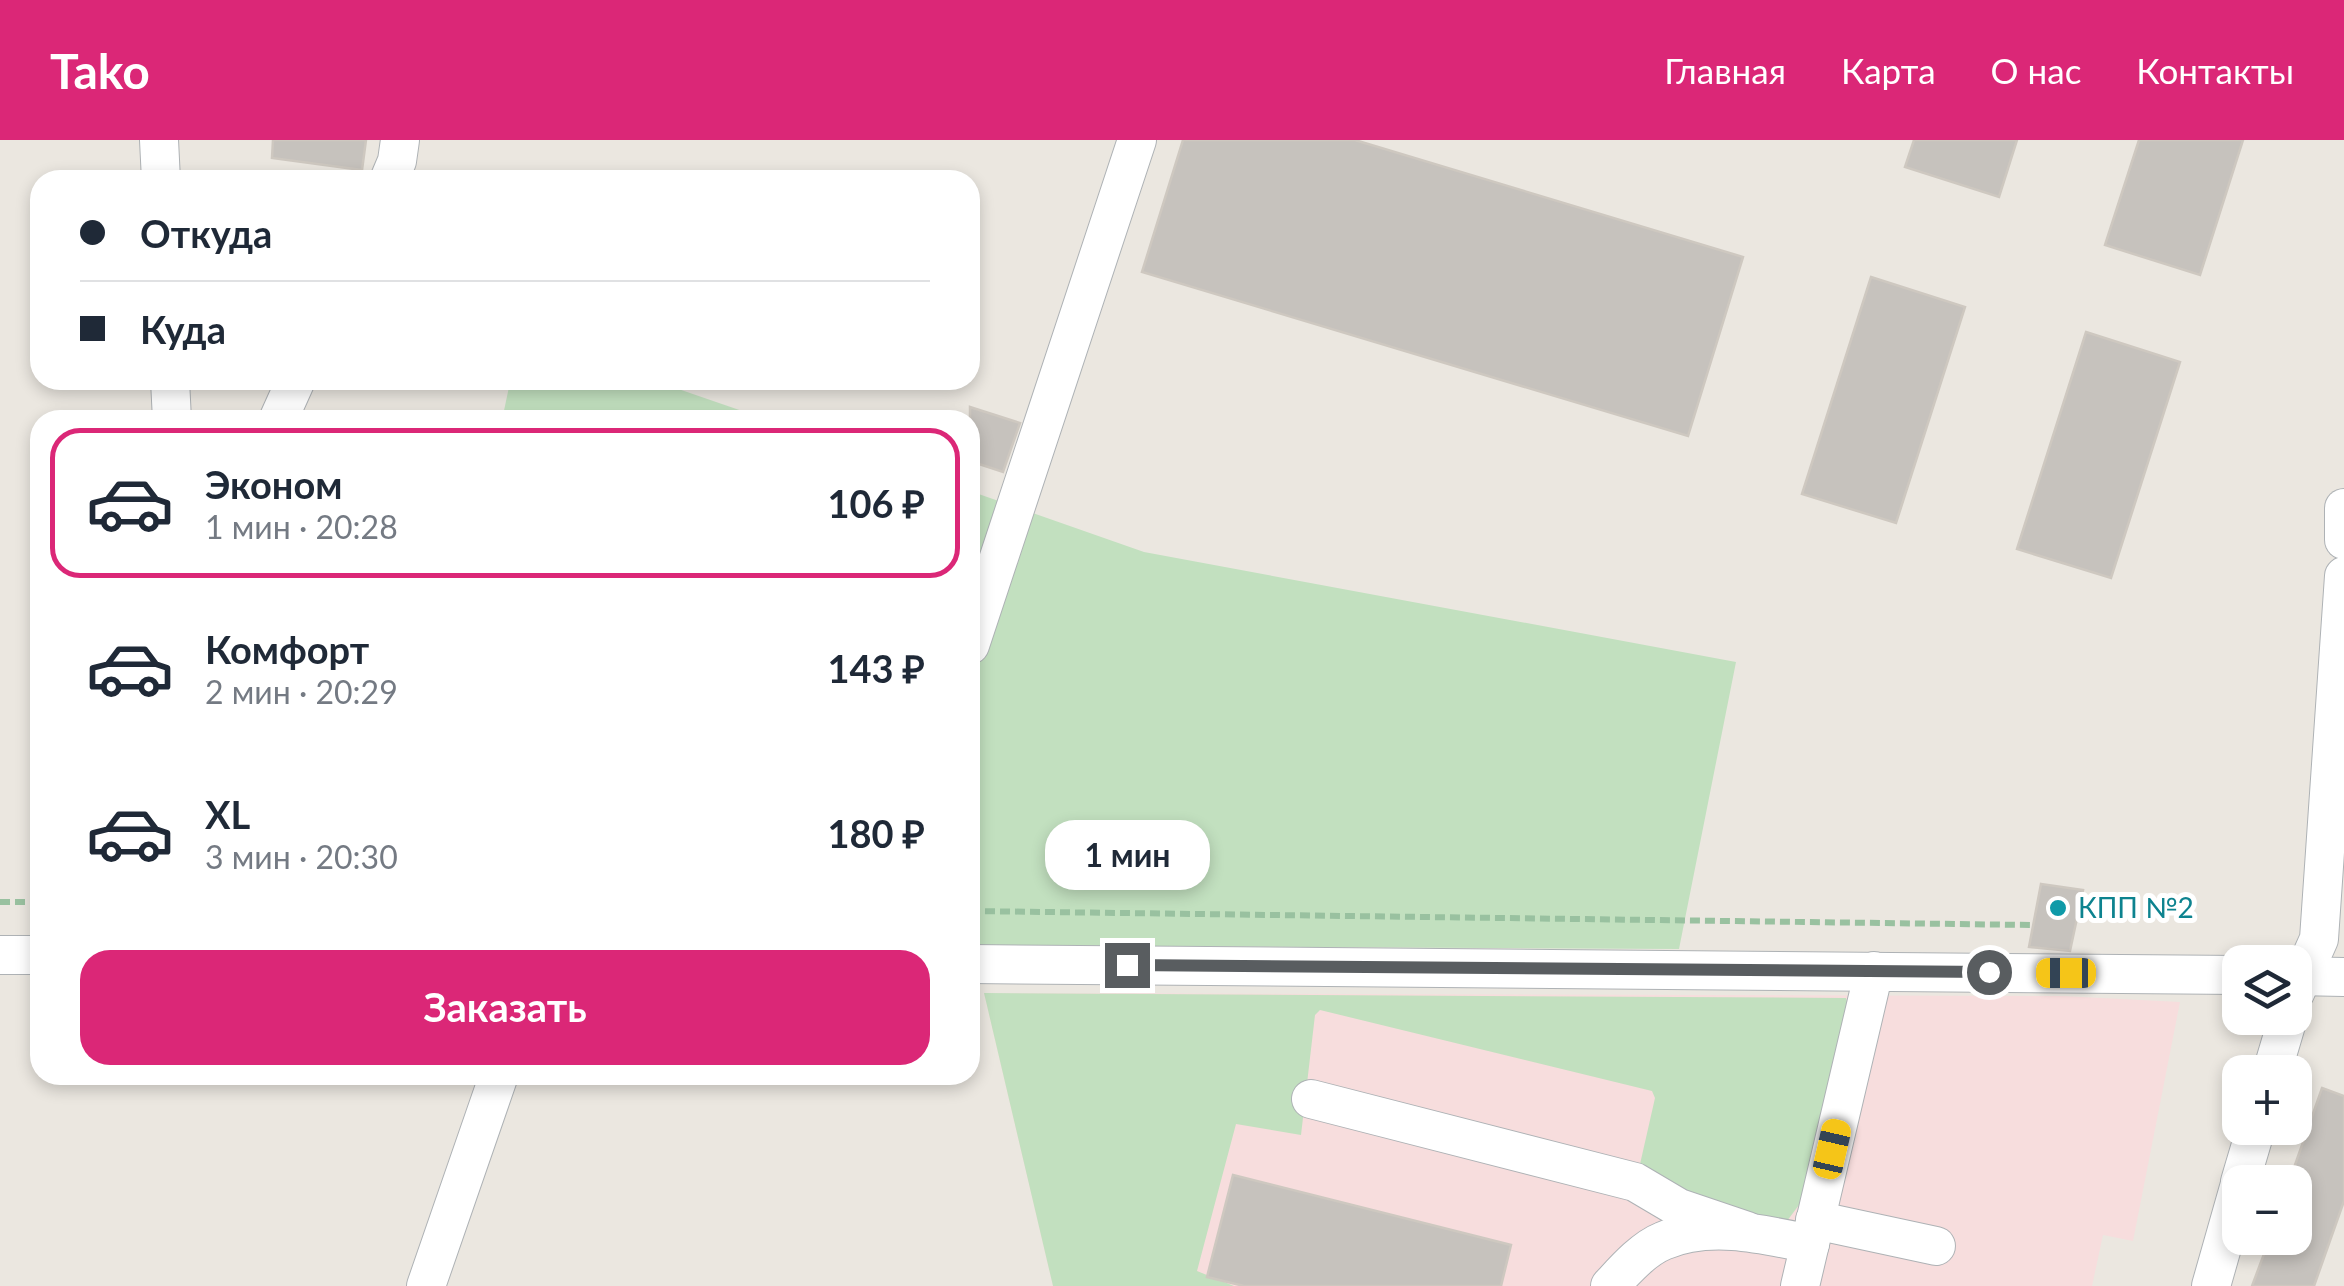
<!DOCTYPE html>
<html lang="ru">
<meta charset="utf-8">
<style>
:root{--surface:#fff;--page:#f2f2f3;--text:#1f2937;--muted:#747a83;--line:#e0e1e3;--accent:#db2777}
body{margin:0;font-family:Lato,sans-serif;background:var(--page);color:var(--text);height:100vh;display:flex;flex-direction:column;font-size:38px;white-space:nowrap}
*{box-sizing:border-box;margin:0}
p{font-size:32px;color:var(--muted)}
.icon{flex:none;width:55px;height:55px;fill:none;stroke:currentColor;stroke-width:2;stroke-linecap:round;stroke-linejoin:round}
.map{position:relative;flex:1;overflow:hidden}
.drawer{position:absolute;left:30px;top:270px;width:950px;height:675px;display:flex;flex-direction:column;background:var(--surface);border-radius:30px;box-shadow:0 5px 15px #0003}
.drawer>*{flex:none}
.top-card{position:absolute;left:30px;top:30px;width:950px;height:220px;border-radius:30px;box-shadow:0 5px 15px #0003;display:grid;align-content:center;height:220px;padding:0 50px;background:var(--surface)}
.buttons{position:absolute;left:2222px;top:805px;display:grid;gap:20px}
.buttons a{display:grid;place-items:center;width:90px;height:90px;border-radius:20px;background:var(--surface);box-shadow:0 5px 15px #0003;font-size:50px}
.end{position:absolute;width:45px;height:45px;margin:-22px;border:12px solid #595d60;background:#fff;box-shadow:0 0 0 5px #fff}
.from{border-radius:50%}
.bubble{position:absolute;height:70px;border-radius:30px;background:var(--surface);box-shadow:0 5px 15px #0003;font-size:32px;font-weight:700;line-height:70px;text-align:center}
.car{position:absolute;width:30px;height:60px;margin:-30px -15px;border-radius:12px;box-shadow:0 0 8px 2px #0007;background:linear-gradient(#f5c518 24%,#345 0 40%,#f5c518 0 76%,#345 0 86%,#f5c518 0)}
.top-card b{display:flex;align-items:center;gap:35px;height:95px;font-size:38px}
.top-card b+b{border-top:2px solid var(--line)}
.top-card i{width:25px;height:25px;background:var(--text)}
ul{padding:18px 0 0;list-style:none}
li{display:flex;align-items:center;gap:30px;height:150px;margin:0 20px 15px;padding:0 30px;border:5px solid transparent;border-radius:30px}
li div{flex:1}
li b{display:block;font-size:38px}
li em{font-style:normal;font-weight:700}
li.active{border-color:var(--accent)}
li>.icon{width:90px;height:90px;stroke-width:1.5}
.action{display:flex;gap:20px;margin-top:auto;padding:20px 50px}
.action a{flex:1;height:115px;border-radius:30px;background:var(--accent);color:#fff;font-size:40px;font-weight:700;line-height:115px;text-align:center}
header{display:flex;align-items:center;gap:60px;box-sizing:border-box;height:140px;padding:0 50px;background:var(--accent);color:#fff}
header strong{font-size:48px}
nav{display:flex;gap:55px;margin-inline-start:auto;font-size:35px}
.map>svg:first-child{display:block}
</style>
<header>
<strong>Tako</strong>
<nav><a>Главная</a><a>Карта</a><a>О нас</a><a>Контакты</a></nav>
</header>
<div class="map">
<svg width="2344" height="1146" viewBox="0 0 2344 1146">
<rect width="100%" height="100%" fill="#ebe7e0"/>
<path fill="#f7dddd" d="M 984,853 L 2062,856 L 2180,862 L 2133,1101 L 2103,1095 L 2092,1146 L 1053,1146 Z"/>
<g fill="#c2e0bf">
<path d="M 658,242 L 768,280 L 502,280 L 509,247 Z"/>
<path d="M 970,351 L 1144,412 L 1736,522 L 1679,809 L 970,805 Z"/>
<path d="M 984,853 L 1846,858 L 1849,868 L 1805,1057 L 1787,1081 L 1751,1081 L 1638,1033 L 1655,958 L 1652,951 L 1320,870 L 1315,875 L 1301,995 L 1236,984 L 1197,1131 L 1234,1146 L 1053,1146 Z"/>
</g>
<g fill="#c6c2bd" stroke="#cec8c0" stroke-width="2.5">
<path d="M 273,0 L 366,0 L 362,30 L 272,18 Z"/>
<path d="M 1183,0 L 1355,0 L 1743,117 L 1688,296 L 1142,132 Z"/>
<path d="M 1914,0 L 2017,0 L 1999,57 L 1905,27 Z"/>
<path d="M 2139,0 L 2243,0 L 2200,135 L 2105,105 Z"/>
<path d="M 1871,137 L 1965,167 L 1896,383 L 1802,354 Z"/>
<path d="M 2086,192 L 2180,222 L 2111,438 L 2017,409 Z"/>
<path d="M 970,267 L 1020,283 L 1003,332 L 970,321 Z"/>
<path d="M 2041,744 L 2083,750 L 2070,811 L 2029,807 Z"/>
<path d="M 2322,948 L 2344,956 L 2344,1061 L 2314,1146 L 2252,1146 L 2270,1098 L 2295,1098 L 2295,1042 L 2289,1042 Z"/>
<path d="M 1233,1035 L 1511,1105 L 1501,1146 L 1244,1146 L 1207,1137 Z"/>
</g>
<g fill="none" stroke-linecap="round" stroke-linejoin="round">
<g stroke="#aeb2b5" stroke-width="40">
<g id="minor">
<path d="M 159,0 L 161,40"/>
<path d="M 389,40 L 397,21 L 400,0"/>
<path d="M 170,240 L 172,280"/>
<path d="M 278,280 L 296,240"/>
<path d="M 2344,368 L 2344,400"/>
<path d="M 970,505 L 1137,0"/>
<path d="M 0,815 L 40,815"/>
<path d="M 970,824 L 2240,835"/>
<path d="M 2295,836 L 2344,837"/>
<path d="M 2295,853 L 2319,799 L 2344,436"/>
<path d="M 2272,932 L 2288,878"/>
<path d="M 1311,959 L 1635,1042 L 1679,1068 L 1747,1091"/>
<path d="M 2240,1042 L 2256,988"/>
<path d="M 1815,1080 L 1936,1106"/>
<path d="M 426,1146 L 499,935"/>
<path d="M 1610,1146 C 1624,1131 1643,1109 1663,1101 C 1709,1081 1763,1094 1810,1104"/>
<path d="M 1800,1146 L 1874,831"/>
<path d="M 2211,1146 L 2240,1044"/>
</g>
</g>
<g stroke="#99c1a0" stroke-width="6" stroke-dasharray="10 5" stroke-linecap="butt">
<path d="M 0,762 L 40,762"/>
<path d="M 970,771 L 2032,785"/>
</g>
<use href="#minor" stroke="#fff" stroke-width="38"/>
</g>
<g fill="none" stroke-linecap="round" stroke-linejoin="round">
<path stroke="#595d60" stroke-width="12" d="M 1127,825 L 1989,832"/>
</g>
<circle fill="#0f9aa8" stroke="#fff" stroke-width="4" cx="2058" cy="768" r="10"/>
<g text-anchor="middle" stroke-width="10" stroke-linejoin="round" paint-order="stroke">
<g font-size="28" fill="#0d838f" stroke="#fff" text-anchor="start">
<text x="2078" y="778">КПП №2</text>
</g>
</g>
</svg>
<div class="buttons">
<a><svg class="icon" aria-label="layers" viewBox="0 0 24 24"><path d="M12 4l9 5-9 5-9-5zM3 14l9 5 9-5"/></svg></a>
<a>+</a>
<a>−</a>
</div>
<i class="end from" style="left:1989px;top:832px"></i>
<i class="end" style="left:1127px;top:825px"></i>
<div class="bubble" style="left:1045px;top:680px;width:165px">1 мин</div>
<i class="car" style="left:2066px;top:833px;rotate:270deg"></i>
<i class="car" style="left:1832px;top:1009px;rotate:13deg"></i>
<div class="top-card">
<b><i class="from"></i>Откуда</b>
<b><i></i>Куда</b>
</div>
<section class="drawer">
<ul>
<li class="active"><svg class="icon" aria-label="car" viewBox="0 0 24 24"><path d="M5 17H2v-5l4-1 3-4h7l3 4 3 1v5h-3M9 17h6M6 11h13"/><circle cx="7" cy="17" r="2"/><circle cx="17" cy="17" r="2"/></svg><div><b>Эконом</b><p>1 мин · 20:28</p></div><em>106 ₽</em></li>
<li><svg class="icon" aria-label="car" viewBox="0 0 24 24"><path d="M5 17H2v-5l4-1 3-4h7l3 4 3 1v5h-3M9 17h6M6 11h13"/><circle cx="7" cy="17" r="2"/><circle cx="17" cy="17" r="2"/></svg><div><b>Комфорт</b><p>2 мин · 20:29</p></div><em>143 ₽</em></li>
<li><svg class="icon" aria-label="car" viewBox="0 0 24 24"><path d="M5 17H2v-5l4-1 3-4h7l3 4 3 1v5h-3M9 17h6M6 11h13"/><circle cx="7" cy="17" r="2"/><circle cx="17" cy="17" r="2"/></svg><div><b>XL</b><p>3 мин · 20:30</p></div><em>180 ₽</em></li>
</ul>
<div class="action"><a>Заказать</a></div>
</section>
</div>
